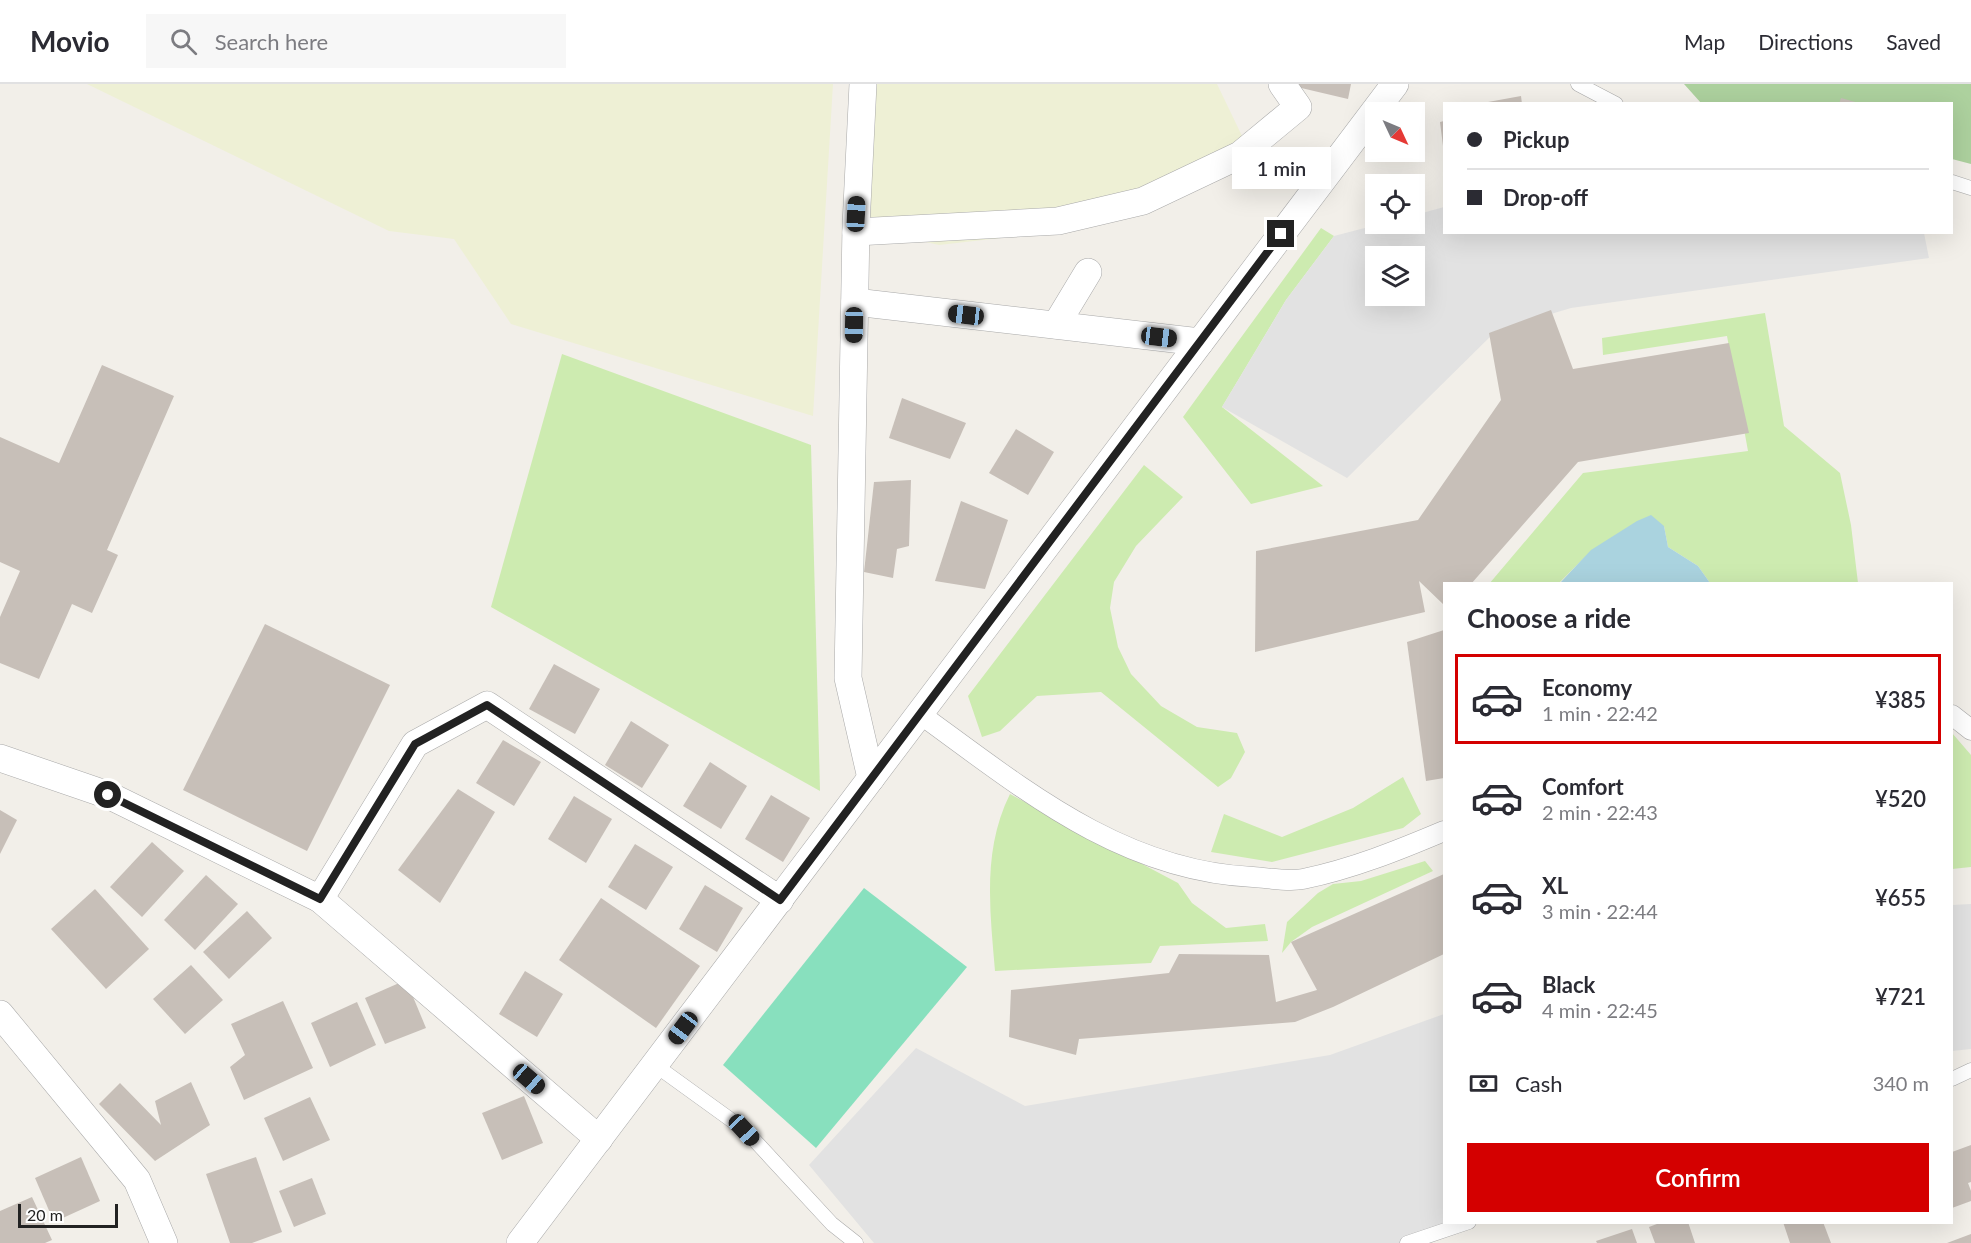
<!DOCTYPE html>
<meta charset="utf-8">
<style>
:root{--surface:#fff;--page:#f7f7f7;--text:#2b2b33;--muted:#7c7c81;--line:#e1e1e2;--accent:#d40000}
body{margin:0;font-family:Lato,sans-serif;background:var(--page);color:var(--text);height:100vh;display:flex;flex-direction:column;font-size:22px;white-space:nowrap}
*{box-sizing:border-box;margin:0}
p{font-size:20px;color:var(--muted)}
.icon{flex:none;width:33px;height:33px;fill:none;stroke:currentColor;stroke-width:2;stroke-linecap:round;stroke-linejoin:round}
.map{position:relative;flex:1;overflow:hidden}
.panel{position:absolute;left:1443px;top:498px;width:510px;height:642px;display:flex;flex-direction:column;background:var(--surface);border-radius:0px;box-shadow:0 6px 24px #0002}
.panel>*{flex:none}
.hud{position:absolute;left:1443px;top:18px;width:510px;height:132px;border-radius:0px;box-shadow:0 6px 24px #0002;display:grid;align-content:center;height:132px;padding:0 24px;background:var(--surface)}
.needle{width:39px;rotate:134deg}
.buttons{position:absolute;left:1365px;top:18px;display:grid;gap:12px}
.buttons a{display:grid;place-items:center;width:60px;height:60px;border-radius:0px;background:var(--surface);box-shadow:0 6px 24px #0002;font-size:30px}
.scale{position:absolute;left:18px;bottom:15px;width:100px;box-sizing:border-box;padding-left:6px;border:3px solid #222;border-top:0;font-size:16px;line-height:21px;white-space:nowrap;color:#222;-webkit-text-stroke:4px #fff;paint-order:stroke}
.end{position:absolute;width:27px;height:27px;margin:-14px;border:8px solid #222;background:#fff;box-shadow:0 0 0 3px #fff}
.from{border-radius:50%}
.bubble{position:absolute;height:42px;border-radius:0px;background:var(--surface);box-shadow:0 6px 24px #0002;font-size:20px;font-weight:600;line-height:42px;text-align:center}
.car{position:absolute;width:18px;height:36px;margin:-18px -9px;border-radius:8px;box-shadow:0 0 4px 2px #0007;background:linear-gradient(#222 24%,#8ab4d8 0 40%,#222 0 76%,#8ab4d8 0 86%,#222 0)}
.hud b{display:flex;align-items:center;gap:21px;height:57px;font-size:22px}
.hud b+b{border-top:2px solid var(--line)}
.hud i{width:15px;height:15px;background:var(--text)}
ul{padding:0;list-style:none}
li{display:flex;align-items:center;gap:18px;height:90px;margin:0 12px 9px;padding:0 12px;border:3px solid transparent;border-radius:0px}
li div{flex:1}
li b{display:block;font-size:22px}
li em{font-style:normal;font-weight:600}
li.on{border-color:var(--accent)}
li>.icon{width:54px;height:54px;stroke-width:1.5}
h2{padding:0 24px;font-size:27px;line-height:72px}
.pay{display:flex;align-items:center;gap:15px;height:66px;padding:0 24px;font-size:22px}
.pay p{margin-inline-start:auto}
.primary-button{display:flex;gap:12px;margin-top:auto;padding:12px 24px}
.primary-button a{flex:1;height:69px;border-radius:0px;background:var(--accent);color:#fff;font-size:24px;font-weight:600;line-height:69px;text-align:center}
header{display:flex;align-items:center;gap:36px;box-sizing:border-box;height:84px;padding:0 30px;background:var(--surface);border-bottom:2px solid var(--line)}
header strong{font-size:28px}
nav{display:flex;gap:33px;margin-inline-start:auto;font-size:21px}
.search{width:420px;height:54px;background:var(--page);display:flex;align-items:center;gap:15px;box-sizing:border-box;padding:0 21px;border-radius:0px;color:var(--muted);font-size:22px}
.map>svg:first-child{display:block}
</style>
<header>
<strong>Movio</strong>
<div class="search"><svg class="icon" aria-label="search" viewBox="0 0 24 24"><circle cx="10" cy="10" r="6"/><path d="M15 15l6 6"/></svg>Search here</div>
<nav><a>Map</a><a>Directions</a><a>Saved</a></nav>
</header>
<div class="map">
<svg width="1971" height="1159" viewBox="0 0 1971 1159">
<rect width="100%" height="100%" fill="#f2efe9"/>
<g fill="#eef0d5">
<path d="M 87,0 L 833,0 L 813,332 L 511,240 L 454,155 L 389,147 Z"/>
<path d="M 876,0 L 1217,0 L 1243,54 L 1062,147 L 939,161 L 856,142 Z"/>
</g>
<g fill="#cdebb0">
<path d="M 1321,144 L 1334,152 L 1286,216 L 1222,323 L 1323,402 L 1251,420 L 1183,333 Z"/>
<path d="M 1765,229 L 1784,342 L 1840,389 L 1851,441 L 1858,499 L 1710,499 L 1698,482 L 1668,463 L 1664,442 L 1592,466 L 1559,499 L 1489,500 L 1583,389 L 1748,367 L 1727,252 L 1603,271 L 1602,254 Z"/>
<path d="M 562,270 L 811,361 L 820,707 L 491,523 Z"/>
<path d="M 1144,381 L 1183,413 L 1136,462 L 1114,498 L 1110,524 L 1118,563 L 1131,590 L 1161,622 L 1197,643 L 1237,649 L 1245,668 L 1231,694 L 1218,703 L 1101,608 L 1037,612 L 1000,647 L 982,653 L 968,612 Z"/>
<path d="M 1952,649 L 1971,671 L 1971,783 L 1952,785 L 1952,752 L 1953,749 L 1952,741 Z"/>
<path d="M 1403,693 L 1421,730 L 1403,744 L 1272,778 L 1211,768 L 1224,730 L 1282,753 L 1353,724 Z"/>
<path d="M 1010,710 L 1178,799 L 1192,819 L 1226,844 L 1265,840 L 1268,857 L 1160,862 L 1151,879 L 995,887 C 990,827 982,766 1010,710 Z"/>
<path d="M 1425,777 L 1433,787 L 1312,843 L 1291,858 L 1282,869 L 1287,838 L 1318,809 L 1333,800 L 1361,797 Z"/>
</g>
<path fill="#add19e" d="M 1684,0 L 1971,0 L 1971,80 L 1952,75 L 1952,20 L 1701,19 Z"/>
<path fill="#88e0be" d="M 864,804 L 967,883 L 816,1064 L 723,981 Z"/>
<g fill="#e2e2e2" fill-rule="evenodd">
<path d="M 1444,123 L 1444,148 L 1924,149 L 1929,174 L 1571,224 L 1497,246 L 1347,394 L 1222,323 L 1286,216 L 1334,152 L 1380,140 L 1414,140 L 1415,131 ZM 1376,172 L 1414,172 L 1414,212 L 1376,212 Z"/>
<path d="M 1971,820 L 1971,965 L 1952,967 L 1952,821 Z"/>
<path d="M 1444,930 L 1444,1138 L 1464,1139 L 1407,1159 L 874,1159 L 809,1081 L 916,964 L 1025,1022 L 1330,971 Z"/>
</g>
<path fill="#aad3df" d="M 1651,431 L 1664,442 L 1668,463 L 1698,482 L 1710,499 L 1560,499 L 1591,466 L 1637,437 Z"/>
<g fill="#c7bfb8">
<path d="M 1297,0 L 1351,0 L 1348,15 L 1297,3 Z"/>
<path d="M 1521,12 L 1522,20 L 1488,20 L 1488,18 Z"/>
<path d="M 1841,14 L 1859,19 L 1859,20 L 1839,20 Z"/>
<path d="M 1444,37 L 1444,61 L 1443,62 L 1440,38 Z"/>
<path d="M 1551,226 L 1573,285 L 1729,259 L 1749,349 L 1578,378 L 1471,500 L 1444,500 L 1444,521 L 1419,497 L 1425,528 L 1255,568 L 1256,467 L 1418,436 L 1501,316 L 1489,249 Z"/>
<path d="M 102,281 L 174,312 L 107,466 L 118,471 L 92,529 L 72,520 L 39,595 L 0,579 L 0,533 L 20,487 L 0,478 L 0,353 L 59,379 Z"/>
<path d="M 902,314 L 966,339 L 950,375 L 889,354 Z"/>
<path d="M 1016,345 L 1054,368 L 1028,411 L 989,389 Z"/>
<path d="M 911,396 L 909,462 L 897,465 L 893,494 L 864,488 L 874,398 Z"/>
<path d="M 961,417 L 1008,436 L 985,505 L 935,497 Z"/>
<path d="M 265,540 L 390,601 L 307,767 L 183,706 Z"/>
<path d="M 1444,546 L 1444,694 L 1426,697 L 1407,558 Z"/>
<path d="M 554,580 L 600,605 L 575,650 L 529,625 Z"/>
<path d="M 631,637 L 669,661 L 642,704 L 605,681 Z"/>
<path d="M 503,656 L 541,678 L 514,722 L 476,699 Z"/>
<path d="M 710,678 L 747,702 L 721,745 L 683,722 Z"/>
<path d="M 458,705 L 495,728 L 440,819 L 398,786 Z"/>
<path d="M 771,711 L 810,734 L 783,778 L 745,755 Z"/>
<path d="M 574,712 L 612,735 L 586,779 L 548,755 Z"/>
<path d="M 0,726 L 17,736 L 0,770 Z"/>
<path d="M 152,758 L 184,787 L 142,833 L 110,803 Z"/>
<path d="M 635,760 L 673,783 L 646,826 L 608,803 Z"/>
<path d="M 1444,790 L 1444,870 L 1333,923 L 1295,938 L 1079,955 L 1076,971 L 1009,953 L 1011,906 L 1169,889 L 1179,870 L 1269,871 L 1276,918 L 1317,906 L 1291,858 Z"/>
<path d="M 206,791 L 238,820 L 195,866 L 164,836 Z"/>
<path d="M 705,801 L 743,824 L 717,868 L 679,845 Z"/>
<path d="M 95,805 L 149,865 L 106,905 L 51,845 Z"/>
<path d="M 601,814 L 700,882 L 656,944 L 559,876 Z"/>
<path d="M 247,827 L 272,854 L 229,895 L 203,868 Z"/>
<path d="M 191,881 L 223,916 L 185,950 L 153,915 Z"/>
<path d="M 525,887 L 563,910 L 537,953 L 499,930 Z"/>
<path d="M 406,896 L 426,944 L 385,960 L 365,914 Z"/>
<path d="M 283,917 L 313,984 L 244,1016 L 230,983 L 245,971 L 231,940 Z"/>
<path d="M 357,918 L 376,961 L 330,983 L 311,939 Z"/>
<path d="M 191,998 L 210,1041 L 155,1077 L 99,1020 L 120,999 L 161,1041 L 155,1017 Z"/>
<path d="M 524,1012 L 543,1059 L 502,1076 L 482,1029 Z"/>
<path d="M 310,1013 L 330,1056 L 283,1077 L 264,1034 Z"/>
<path d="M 1971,1061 L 1971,1098 L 1968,1099 L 1971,1107 L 1971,1117 L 1952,1124 L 1952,1068 Z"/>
<path d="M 81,1073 L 100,1117 L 54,1138 L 35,1094 Z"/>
<path d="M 256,1073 L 282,1148 L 252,1159 L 230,1159 L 206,1090 Z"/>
<path d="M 312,1094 L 326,1130 L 294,1143 L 279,1107 Z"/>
<path d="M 32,1113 L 52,1156 L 45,1159 L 0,1159 L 0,1127 Z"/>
<path d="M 1662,1138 L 1688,1138 L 1695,1159 L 1655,1159 L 1649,1143 Z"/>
<path d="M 1783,1138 L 1823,1138 L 1831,1159 L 1790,1159 Z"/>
<path d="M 1632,1145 L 1637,1159 L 1597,1159 L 1596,1157 Z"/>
<path d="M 1971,1150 L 1971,1159 L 1947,1159 Z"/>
</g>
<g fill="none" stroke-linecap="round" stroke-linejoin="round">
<g stroke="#a9a9a9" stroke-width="15">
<g id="service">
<path d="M 1578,0 L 1616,20"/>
<path d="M 1952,98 L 1971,104"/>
<path d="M 655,981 L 745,1046 L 832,1140 L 856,1159"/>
<path d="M 1952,995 L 1971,986"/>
<path d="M 1407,1159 L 1469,1138"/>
</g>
</g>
<g stroke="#a9a9a9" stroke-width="21">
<g id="pedestrian">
<path d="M 920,630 C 1022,704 1121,787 1253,793 C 1269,794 1288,798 1303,795 C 1352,785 1399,766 1444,747"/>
<path d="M 1952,631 L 1971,646"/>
</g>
</g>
<g stroke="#a9a9a9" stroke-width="28">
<g id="minor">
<path d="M 863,0 L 856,142 L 848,594 L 871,694"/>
<path d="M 856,148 L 1058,137 L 1143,117 L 1240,71 L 1298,23 L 1282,0"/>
<path d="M 855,218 L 1200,258"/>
<path d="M 1056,241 L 1088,188"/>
<path d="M 0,674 L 108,711 L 320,815 L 599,1055"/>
<path d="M 320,815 L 415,660 L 487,621 L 780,816"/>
<path d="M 0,930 L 137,1096 L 164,1159"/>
<path d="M 520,1159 L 1395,0"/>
</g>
</g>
<use href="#service" stroke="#fff" stroke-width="14"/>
<use href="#pedestrian" stroke="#fff" stroke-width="20"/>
<use href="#minor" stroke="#fff" stroke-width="27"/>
</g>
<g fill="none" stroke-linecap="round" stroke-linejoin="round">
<path stroke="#222" stroke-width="8" d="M 108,711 L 320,815 L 415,660 L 487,621 L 780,816 L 1281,150"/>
</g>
</svg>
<div class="buttons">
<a><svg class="needle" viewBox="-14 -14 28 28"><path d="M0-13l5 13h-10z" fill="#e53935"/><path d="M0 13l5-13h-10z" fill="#7c7c81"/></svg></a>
<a><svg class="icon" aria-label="locate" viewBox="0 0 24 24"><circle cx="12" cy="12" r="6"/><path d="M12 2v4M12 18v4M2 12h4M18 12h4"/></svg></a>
<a><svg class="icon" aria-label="layers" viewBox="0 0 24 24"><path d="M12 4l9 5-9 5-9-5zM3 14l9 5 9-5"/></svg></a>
</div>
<div class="scale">20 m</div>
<i class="end from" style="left:108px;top:711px"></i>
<i class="end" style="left:1281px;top:150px"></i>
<div class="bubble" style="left:1232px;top:63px;width:99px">1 min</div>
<i class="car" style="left:856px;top:130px;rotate:3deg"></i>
<i class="car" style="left:966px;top:231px;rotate:277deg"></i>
<i class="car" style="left:854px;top:241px;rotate:181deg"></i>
<i class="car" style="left:1159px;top:253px;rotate:97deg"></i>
<i class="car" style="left:683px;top:944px;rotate:217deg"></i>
<i class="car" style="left:529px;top:995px;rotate:131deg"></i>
<i class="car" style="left:744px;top:1046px;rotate:137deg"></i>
<div class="hud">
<b><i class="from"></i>Pickup</b>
<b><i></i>Drop-off</b>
</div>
<section class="panel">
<h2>Choose a ride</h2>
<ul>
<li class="on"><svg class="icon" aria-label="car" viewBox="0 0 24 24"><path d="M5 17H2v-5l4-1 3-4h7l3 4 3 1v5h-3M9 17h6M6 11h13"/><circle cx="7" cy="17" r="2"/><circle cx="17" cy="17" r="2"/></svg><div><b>Economy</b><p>1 min · 22:42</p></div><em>¥385</em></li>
<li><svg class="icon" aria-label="car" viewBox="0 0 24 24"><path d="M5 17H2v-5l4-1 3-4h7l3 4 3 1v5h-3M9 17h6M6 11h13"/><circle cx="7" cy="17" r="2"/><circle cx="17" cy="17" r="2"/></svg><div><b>Comfort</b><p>2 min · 22:43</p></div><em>¥520</em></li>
<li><svg class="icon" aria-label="car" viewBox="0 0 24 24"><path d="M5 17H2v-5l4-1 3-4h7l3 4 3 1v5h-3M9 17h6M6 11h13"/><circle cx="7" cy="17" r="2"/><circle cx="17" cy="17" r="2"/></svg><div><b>XL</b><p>3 min · 22:44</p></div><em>¥655</em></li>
<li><svg class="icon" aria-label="car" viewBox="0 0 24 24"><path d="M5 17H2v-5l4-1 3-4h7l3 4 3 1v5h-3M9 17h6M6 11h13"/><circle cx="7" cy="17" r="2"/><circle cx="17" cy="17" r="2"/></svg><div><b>Black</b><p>4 min · 22:45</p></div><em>¥721</em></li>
</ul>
<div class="pay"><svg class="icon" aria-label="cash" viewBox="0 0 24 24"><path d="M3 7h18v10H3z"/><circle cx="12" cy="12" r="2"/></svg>Cash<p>340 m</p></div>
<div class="primary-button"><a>Confirm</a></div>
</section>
</div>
